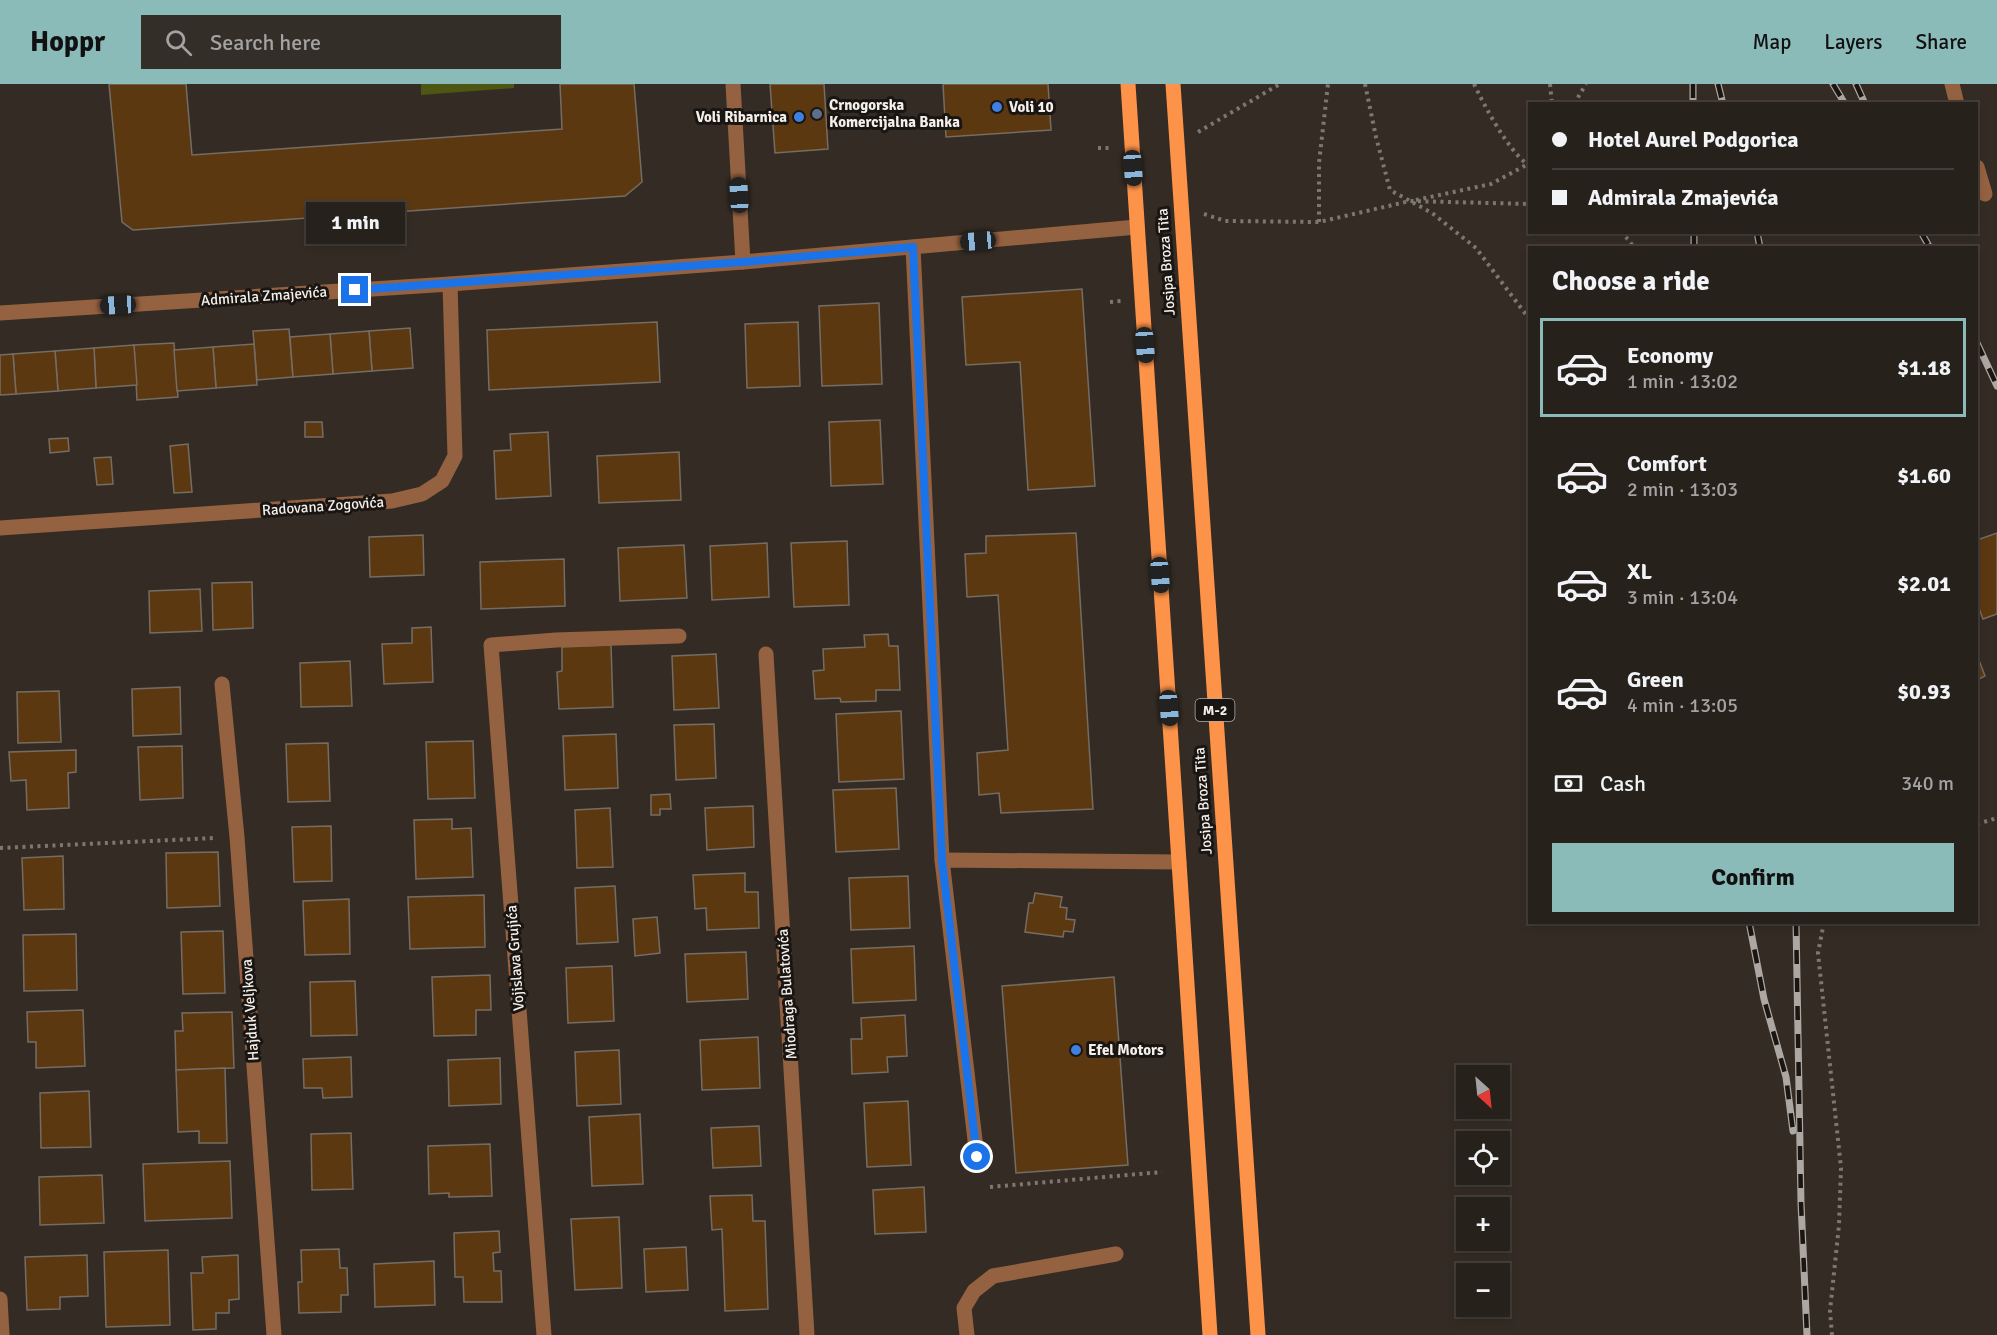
<!DOCTYPE html>
<meta charset="utf-8">
<style>
:root{--surface:#27211b;--page:#332e28;--text:#f1f3f6;--muted:#a4a3a3;--line:#433e3a;--accent:#8bbbb9}
body{margin:0;font-family:Signika,sans-serif;background:var(--page);color:var(--text);height:100vh;display:flex;flex-direction:column;font-size:22px;white-space:nowrap}
*{box-sizing:border-box;margin:0}
p{font-size:20px;color:var(--muted)}
.icon{flex:none;width:33px;height:33px;fill:none;stroke:currentColor;stroke-width:2;stroke-linecap:round;stroke-linejoin:round}
.map{position:relative;flex:1;overflow:hidden}
.sheet{position:absolute;left:1528px;top:162px;width:450px;height:678px;display:flex;flex-direction:column;background:var(--surface);border-radius:0px;box-shadow:0 3px 9px #0003,0 0 0 2px var(--line)}
.sheet>*{flex:none}
.guide{position:absolute;left:1528px;top:18px;width:450px;height:132px;border-radius:0px;box-shadow:0 3px 9px #0003,0 0 0 2px var(--line);display:grid;align-content:center;height:132px;padding:0 24px;background:var(--surface)}
.needle{width:39px;rotate:153deg}
.tools{position:absolute;left:1456px;top:981px;display:grid;gap:12px}
.tools a{display:grid;place-items:center;width:54px;height:54px;border-radius:0px;background:var(--surface);box-shadow:0 3px 9px #0003,0 0 0 2px var(--line);font-size:30px}
.end{position:absolute;width:27px;height:27px;margin:-14px;border:8px solid #1a73e8;background:#fff;box-shadow:0 0 0 3px #fff}
.from{border-radius:50%}
.bubble{position:absolute;height:42px;border-radius:0px;background:var(--surface);box-shadow:0 3px 9px #0003,0 0 0 2px var(--line);font-size:20px;font-weight:700;line-height:42px;text-align:center}
.car{position:absolute;width:18px;height:36px;margin:-18px -9px;border-radius:8px;box-shadow:0 0 4px 2px #0007;background:linear-gradient(#222 24%,#8ab4d8 0 40%,#222 0 76%,#8ab4d8 0 86%,#222 0)}
.guide b{display:flex;align-items:center;gap:21px;height:57px;font-size:22px}
.guide b+b{border-top:2px solid var(--line)}
.guide i{width:15px;height:15px;background:var(--text)}
ul{padding:0;list-style:none}
li{display:flex;align-items:center;gap:18px;height:99px;margin:0 12px 9px;padding:0 12px;border:3px solid transparent;border-radius:0px}
li div{flex:1}
li b{display:block;font-size:22px}
li em{font-style:normal;font-weight:700}
li.active{border-color:var(--accent)}
li>.icon{width:54px;height:54px;stroke-width:1.5}
h2{padding:0 24px;font-size:27px;line-height:72px}
.pay{display:flex;align-items:center;gap:15px;height:66px;padding:0 24px;font-size:22px}
.pay p{margin-inline-start:auto}
.action{display:flex;gap:12px;margin-top:auto;padding:12px 24px}
.action a{flex:1;height:69px;border-radius:0px;background:var(--accent);color:#111;font-size:24px;font-weight:700;line-height:69px;text-align:center}
header{display:flex;align-items:center;gap:36px;box-sizing:border-box;height:84px;padding:0 30px;background:var(--accent);color:#111}
header strong{font-size:28px}
nav{display:flex;gap:33px;margin-inline-start:auto;font-size:21px}
.search{width:420px;height:54px;background:var(--page);display:flex;align-items:center;gap:15px;box-sizing:border-box;padding:0 21px;border-radius:0px;color:var(--muted);font-size:22px}
.map>svg:first-child{display:block}
</style>
<header>
<strong>Hoppr</strong>
<div class="search"><svg class="icon" aria-label="search" viewBox="0 0 24 24"><circle cx="10" cy="10" r="6"/><path d="M15 15l6 6"/></svg>Search here</div>
<nav><a>Map</a><a>Layers</a><a>Share</a></nav>
</header>
<div class="map">
<svg width="1997" height="1251" viewBox="0 0 1997 1251">
<rect width="100%" height="100%" fill="#342c24"/>
<path fill="#4d5613" d="M 421,0 L 514,0 L 514,4 L 421,11 Z"/>
<g fill="#5c3811" stroke="#756c63" stroke-width="1.5">
<path d="M 109,0 L 186,0 L 192,71 L 562,45 L 560,0 L 634,0 L 642,98 L 625,112 L 133,146 L 122,138 Z"/>
<path d="M 770,0 L 824,0 L 828,65 L 775,69 Z"/>
<path d="M 943,0 L 1048,0 L 1051,46 L 946,53 Z"/>
<path d="M 1082,205 L 1095,402 L 1028,406 L 1020,278 L 966,281 L 962,213 Z"/>
<path d="M 879,219 L 882,300 L 822,302 L 819,222 Z"/>
<path d="M 657,238 L 660,298 L 489,306 L 487,246 Z"/>
<path d="M 798,238 L 800,302 L 747,304 L 745,240 Z"/>
<path d="M 410,244 L 413,284 L 372,287 L 369,247 Z"/>
<path d="M 289,245 L 293,293 L 257,296 L 253,247 Z"/>
<path d="M 369,247 L 372,287 L 333,290 L 330,250 Z"/>
<path d="M 330,250 L 333,290 L 293,293 L 290,253 Z"/>
<path d="M 174,259 L 178,313 L 137,316 L 134,261 Z"/>
<path d="M 254,260 L 257,301 L 216,304 L 213,263 Z"/>
<path d="M 134,261 L 137,301 L 96,304 L 94,264 Z"/>
<path d="M 213,263 L 216,304 L 177,307 L 174,266 Z"/>
<path d="M 94,264 L 96,304 L 58,307 L 55,267 Z"/>
<path d="M 55,267 L 58,307 L 16,310 L 13,270 Z"/>
<path d="M 13,270 L 16,310 L 0,311 L 0,271 Z"/>
<path d="M 880,336 L 883,400 L 831,402 L 829,338 Z"/>
<path d="M 305,338 L 322,338 L 323,353 L 305,353 Z"/>
<path d="M 548,348 L 551,412 L 496,415 L 494,367 L 511,366 L 510,350 Z"/>
<path d="M 68,354 L 69,367 L 50,369 L 49,355 Z"/>
<path d="M 188,360 L 192,408 L 174,409 L 170,362 Z"/>
<path d="M 679,368 L 681,416 L 599,419 L 597,372 Z"/>
<path d="M 111,373 L 113,400 L 97,401 L 94,374 Z"/>
<path d="M 1076,449 L 1093,725 L 1001,729 L 999,709 L 979,711 L 977,669 L 1008,666 L 998,511 L 967,513 L 965,470 L 986,469 L 986,452 Z"/>
<path d="M 1997,449 L 1997,530 L 1983,535 L 1977,519 L 1977,456 Z"/>
<path d="M 423,451 L 424,491 L 370,493 L 369,453 Z"/>
<path d="M 847,457 L 849,521 L 794,523 L 791,459 Z"/>
<path d="M 767,459 L 769,513 L 712,516 L 710,462 Z"/>
<path d="M 684,461 L 687,514 L 620,517 L 618,464 Z"/>
<path d="M 564,475 L 565,522 L 481,525 L 480,478 Z"/>
<path d="M 252,498 L 253,544 L 213,546 L 212,499 Z"/>
<path d="M 200,505 L 202,547 L 150,549 L 149,507 Z"/>
<path d="M 431,543 L 433,598 L 384,600 L 382,560 L 412,559 L 412,544 Z"/>
<path d="M 888,550 L 889,562 L 898,562 L 900,606 L 876,606 L 876,617 L 841,618 L 840,614 L 815,615 L 813,587 L 824,586 L 823,565 L 865,563 L 864,551 Z"/>
<path d="M 611,561 L 613,623 L 559,625 L 557,588 L 562,587 L 562,563 Z"/>
<path d="M 716,570 L 719,624 L 674,626 L 672,572 Z"/>
<path d="M 1977,571 L 1985,592 L 1977,596 Z"/>
<path d="M 350,577 L 352,622 L 301,623 L 300,579 Z"/>
<path d="M 180,603 L 181,650 L 133,652 L 132,605 Z"/>
<path d="M 59,607 L 61,658 L 18,659 L 17,608 Z"/>
<path d="M 901,627 L 904,695 L 839,698 L 836,630 Z"/>
<path d="M 714,640 L 716,694 L 676,696 L 674,641 Z"/>
<path d="M 616,650 L 618,704 L 565,706 L 563,652 Z"/>
<path d="M 473,657 L 475,714 L 428,715 L 426,658 Z"/>
<path d="M 328,659 L 330,717 L 288,718 L 286,660 Z"/>
<path d="M 182,662 L 183,714 L 140,716 L 138,663 Z"/>
<path d="M 76,666 L 76,688 L 68,689 L 69,724 L 27,726 L 26,696 L 11,697 L 9,668 Z"/>
<path d="M 896,704 L 899,765 L 836,768 L 833,706 Z"/>
<path d="M 670,710 L 671,725 L 660,725 L 660,731 L 651,731 L 651,711 Z"/>
<path d="M 753,722 L 754,763 L 707,766 L 705,724 Z"/>
<path d="M 610,724 L 613,783 L 577,784 L 575,726 Z"/>
<path d="M 452,735 L 452,745 L 471,744 L 473,793 L 416,795 L 414,736 Z"/>
<path d="M 331,742 L 332,797 L 294,798 L 292,743 Z"/>
<path d="M 218,768 L 220,822 L 167,824 L 166,769 Z"/>
<path d="M 63,772 L 64,825 L 24,826 L 22,774 Z"/>
<path d="M 745,789 L 745,808 L 758,808 L 759,844 L 707,846 L 706,824 L 695,825 L 693,791 Z"/>
<path d="M 908,792 L 910,844 L 851,846 L 849,794 Z"/>
<path d="M 615,802 L 618,858 L 577,860 L 575,804 Z"/>
<path d="M 1035,809 L 1062,813 L 1060,823 L 1067,824 L 1066,835 L 1075,836 L 1073,848 L 1064,847 L 1063,853 L 1025,848 L 1029,819 L 1033,819 Z"/>
<path d="M 484,811 L 485,863 L 410,865 L 408,813 Z"/>
<path d="M 349,815 L 350,870 L 305,871 L 303,817 Z"/>
<path d="M 657,833 L 660,869 L 635,872 L 633,835 Z"/>
<path d="M 223,847 L 225,909 L 183,910 L 181,848 Z"/>
<path d="M 76,850 L 77,906 L 24,907 L 23,851 Z"/>
<path d="M 914,862 L 916,916 L 853,919 L 851,865 Z"/>
<path d="M 746,868 L 748,915 L 687,918 L 685,870 Z"/>
<path d="M 612,882 L 614,937 L 568,939 L 566,884 Z"/>
<path d="M 490,891 L 491,926 L 476,926 L 476,951 L 434,952 L 432,893 Z"/>
<path d="M 1114,893 L 1128,1081 L 1016,1089 L 1002,902 Z"/>
<path d="M 355,897 L 357,951 L 311,952 L 310,898 Z"/>
<path d="M 83,926 L 85,982 L 36,984 L 36,958 L 28,958 L 27,928 Z"/>
<path d="M 232,928 L 234,984 L 176,986 L 175,947 L 183,947 L 182,929 Z"/>
<path d="M 905,931 L 907,972 L 887,973 L 888,988 L 852,990 L 851,955 L 862,955 L 861,934 Z"/>
<path d="M 758,953 L 760,1004 L 702,1006 L 700,956 Z"/>
<path d="M 619,966 L 621,1020 L 577,1022 L 575,968 Z"/>
<path d="M 351,973 L 352,1013 L 323,1014 L 322,1004 L 304,1004 L 303,975 Z"/>
<path d="M 500,974 L 501,1020 L 449,1022 L 448,976 Z"/>
<path d="M 225,984 L 227,1059 L 199,1059 L 199,1047 L 178,1048 L 176,986 Z"/>
<path d="M 89,1007 L 91,1063 L 41,1064 L 40,1009 Z"/>
<path d="M 908,1017 L 911,1081 L 867,1083 L 864,1019 Z"/>
<path d="M 640,1030 L 643,1100 L 592,1102 L 589,1033 Z"/>
<path d="M 759,1042 L 761,1082 L 713,1084 L 711,1044 Z"/>
<path d="M 351,1049 L 353,1105 L 312,1106 L 311,1050 Z"/>
<path d="M 490,1060 L 492,1112 L 449,1113 L 449,1109 L 429,1110 L 428,1062 Z"/>
<path d="M 230,1077 L 232,1134 L 145,1137 L 143,1080 Z"/>
<path d="M 102,1091 L 104,1139 L 40,1141 L 39,1093 Z"/>
<path d="M 924,1103 L 926,1148 L 875,1150 L 873,1106 Z"/>
<path d="M 752,1111 L 753,1137 L 765,1137 L 768,1225 L 725,1227 L 722,1145 L 712,1146 L 710,1112 Z"/>
<path d="M 619,1133 L 622,1204 L 575,1206 L 571,1135 Z"/>
<path d="M 499,1147 L 500,1168 L 493,1169 L 494,1187 L 501,1187 L 502,1218 L 464,1218 L 463,1193 L 455,1193 L 454,1149 Z"/>
<path d="M 686,1163 L 688,1206 L 646,1208 L 644,1165 Z"/>
<path d="M 339,1165 L 340,1184 L 347,1184 L 348,1211 L 341,1211 L 341,1228 L 299,1229 L 298,1198 L 302,1198 L 301,1166 Z"/>
<path d="M 168,1166 L 170,1241 L 106,1243 L 104,1168 Z"/>
<path d="M 87,1171 L 88,1212 L 60,1213 L 60,1225 L 27,1226 L 25,1173 Z"/>
<path d="M 238,1171 L 239,1215 L 229,1216 L 229,1229 L 216,1229 L 216,1245 L 193,1246 L 191,1189 L 203,1189 L 202,1173 Z"/>
<path d="M 434,1177 L 435,1221 L 375,1223 L 374,1180 Z"/>
</g>
<g fill="none" stroke-linecap="round" stroke-linejoin="round">
<g stroke="#7e7770" stroke-width="4" stroke-dasharray="3 4.5" stroke-linecap="butt">
<path d="M 1365,0 L 1376,53 L 1390,106 L 1432,129 L 1476,164 L 1530,236"/>
<path d="M 1474,0 C 1485,23 1508,66 1528,81"/>
<path d="M 1550,0 L 1552,20"/>
<path d="M 1574,20 L 1586,0"/>
<path d="M 1198,48 L 1280,0"/>
<path d="M 1098,64 L 1112,64"/>
<path d="M 1416,116 L 1491,100 L 1530,79"/>
<path d="M 1204,130 L 1225,137 L 1319,138 L 1410,117 L 1530,120"/>
<path d="M 1319,138 L 1319,79 L 1328,0"/>
<path d="M 1620,148 L 1628,155 L 1634,164"/>
<path d="M 1110,218 L 1121,217"/>
<path d="M 1977,740 L 1997,734"/>
<path d="M 0,764 L 215,754"/>
<path d="M 1824,838 L 1818,869 L 1841,1084 L 1839,1141 L 1830,1227 L 1832,1251"/>
<path d="M 990,1103 L 1162,1088"/>
</g>
<g stroke="#956241" stroke-width="15">
<path d="M 733,0 L 743,178"/>
<path d="M 1952,0 L 1957,20"/>
<path d="M 1977,83 L 1985,110"/>
<path d="M 977,1073 L 942,776 L 1179,778"/>
<path d="M 967,1251 L 964,1224 L 974,1207 L 993,1192 L 1116,1170"/>
</g>
<g stroke="#956241" stroke-width="15">
<path d="M 913,163 L 942,776"/>
<path d="M 0,229 L 450,200 L 743,178 L 1137,143"/>
<path d="M 0,444 L 392,417 L 422,410 L 442,397 L 455,372 L 450,200"/>
<path d="M 766,570 L 807,1251"/>
<path d="M 222,600 L 237,753 L 274,1251"/>
<path d="M 0,1215 L 2,1251"/>
<path d="M 544,1251 L 491,561 L 556,556 L 679,552"/>
</g>
<g stroke="#fd9249" stroke-width="15">
<path d="M 1128,0 L 1210,1251"/>
<path d="M 1173,0 L 1258,1251"/>
</g>
<g stroke="#aea7a1" stroke-width="7">
<g id="rail">
<path d="M 1693,0 L 1693,20"/>
<path d="M 1718,0 L 1723,20"/>
<path d="M 1833,0 L 1845,20"/>
<path d="M 1856,0 L 1865,20"/>
<path d="M 1694,148 L 1694,164"/>
<path d="M 1757,148 L 1760,164"/>
<path d="M 1921,148 L 1930,164"/>
<path d="M 1977,259 L 1997,302"/>
<path d="M 1749,838 L 1764,915 L 1786,993 L 1793,1047"/>
<path d="M 1796,838 L 1801,1119 L 1807,1251"/>
</g>
</g>
<use href="#rail" stroke="#191512" stroke-width="4.5" stroke-dasharray="14" stroke-linecap="butt"/>
</g>
<g fill="none" stroke-linecap="round" stroke-linejoin="round">
<path stroke="#1a73e8" stroke-width="8" d="M 355,206 L 743,178 L 913,163 L 942,776 L 977,1073"/>
</g>
<g fill="#3f7fe0" stroke="#191512" stroke-width="2">
<circle cx="997" cy="23" r="6"/>
<circle cx="799" cy="33" r="6"/>
<circle cx="1076" cy="966" r="6"/>
</g>
<circle fill="#5c6f8a" stroke="#191512" stroke-width="2" cx="817" cy="30" r="6"/>
<g text-anchor="middle" stroke-width="6" stroke-linejoin="round" paint-order="stroke">
<rect fill="#191512" stroke="#b3aea9" stroke-width="1.5" x="1195.5" y="615" width="39" height="22" rx="4.5"/>
<g font-size="14" font-weight="bold" fill="#f5efea">
<text x="1215" y="631">M-2</text>
</g>
<g font-size="15" font-weight="bold" fill="#f5efea" stroke="#191512" text-anchor="start">
<text x="829" y="26">Crnogorska<tspan x="829" dy="17">Komercijalna Banka</tspan></text>
<text x="1009" y="28">Voli 10</text>
<text x="787" y="38" text-anchor="end">Voli Ribarnica</text>
<text x="1088" y="971">Efel Motors</text>
</g>
<g font-size="15" fill="#f5efea" stroke="#191512">
<text transform="translate(1166 178) rotate(-94)" y="5">Josipa Broza Tita</text>
<text transform="translate(264 212) rotate(-4)" y="5">Admirala Zmajevića</text>
<text transform="translate(323 422) rotate(-4)" y="5">Radovana Zogovića</text>
<text transform="translate(1203 717) rotate(-94)" y="5">Josipa Broza Tita</text>
<text transform="translate(515 874) rotate(-94)" y="5">Vojislava Grujića</text>
<text transform="translate(787 910) rotate(-94)" y="5">Miodraga Bulatovića</text>
<text transform="translate(250 926) rotate(-94)" y="5">Hajduk Veljkova</text>
</g>
</g>
</svg>
<div class="tools">
<a><svg class="needle" viewBox="-14 -14 28 28"><path d="M0-13l5 13h-10z" fill="#e53935"/><path d="M0 13l5-13h-10z" fill="#a4a3a3"/></svg></a>
<a><svg class="icon" aria-label="locate" viewBox="0 0 24 24"><circle cx="12" cy="12" r="6"/><path d="M12 2v4M12 18v4M2 12h4M18 12h4"/></svg></a>
<a>+</a>
<a>−</a>
</div>
<i class="end from" style="left:977px;top:1073px"></i>
<i class="end" style="left:355px;top:206px"></i>
<div class="bubble" style="left:306px;top:118px;width:99px">1 min</div>
<i class="car" style="left:1133px;top:84px;rotate:176deg"></i>
<i class="car" style="left:739px;top:111px;rotate:357deg"></i>
<i class="car" style="left:978px;top:157px;rotate:265deg"></i>
<i class="car" style="left:118px;top:221px;rotate:267deg"></i>
<i class="car" style="left:1145px;top:261px;rotate:176deg"></i>
<i class="car" style="left:1160px;top:491px;rotate:176deg"></i>
<i class="car" style="left:1169px;top:624px;rotate:176deg"></i>
<div class="guide">
<b><i class="from"></i>Hotel Aurel Podgorica</b>
<b><i></i>Admirala Zmajevića</b>
</div>
<section class="sheet">
<h2>Choose a ride</h2>
<ul>
<li class="active"><svg class="icon" aria-label="car" viewBox="0 0 24 24"><path d="M5 17H2v-5l4-1 3-4h7l3 4 3 1v5h-3M9 17h6M6 11h13"/><circle cx="7" cy="17" r="2"/><circle cx="17" cy="17" r="2"/></svg><div><b>Economy</b><p>1 min · 13:02</p></div><em>$1.18</em></li>
<li><svg class="icon" aria-label="car" viewBox="0 0 24 24"><path d="M5 17H2v-5l4-1 3-4h7l3 4 3 1v5h-3M9 17h6M6 11h13"/><circle cx="7" cy="17" r="2"/><circle cx="17" cy="17" r="2"/></svg><div><b>Comfort</b><p>2 min · 13:03</p></div><em>$1.60</em></li>
<li><svg class="icon" aria-label="car" viewBox="0 0 24 24"><path d="M5 17H2v-5l4-1 3-4h7l3 4 3 1v5h-3M9 17h6M6 11h13"/><circle cx="7" cy="17" r="2"/><circle cx="17" cy="17" r="2"/></svg><div><b>XL</b><p>3 min · 13:04</p></div><em>$2.01</em></li>
<li><svg class="icon" aria-label="car" viewBox="0 0 24 24"><path d="M5 17H2v-5l4-1 3-4h7l3 4 3 1v5h-3M9 17h6M6 11h13"/><circle cx="7" cy="17" r="2"/><circle cx="17" cy="17" r="2"/></svg><div><b>Green</b><p>4 min · 13:05</p></div><em>$0.93</em></li>
</ul>
<div class="pay"><svg class="icon" aria-label="cash" viewBox="0 0 24 24"><path d="M3 7h18v10H3z"/><circle cx="12" cy="12" r="2"/></svg>Cash<p>340 m</p></div>
<div class="action"><a>Confirm</a></div>
</section>
</div>
